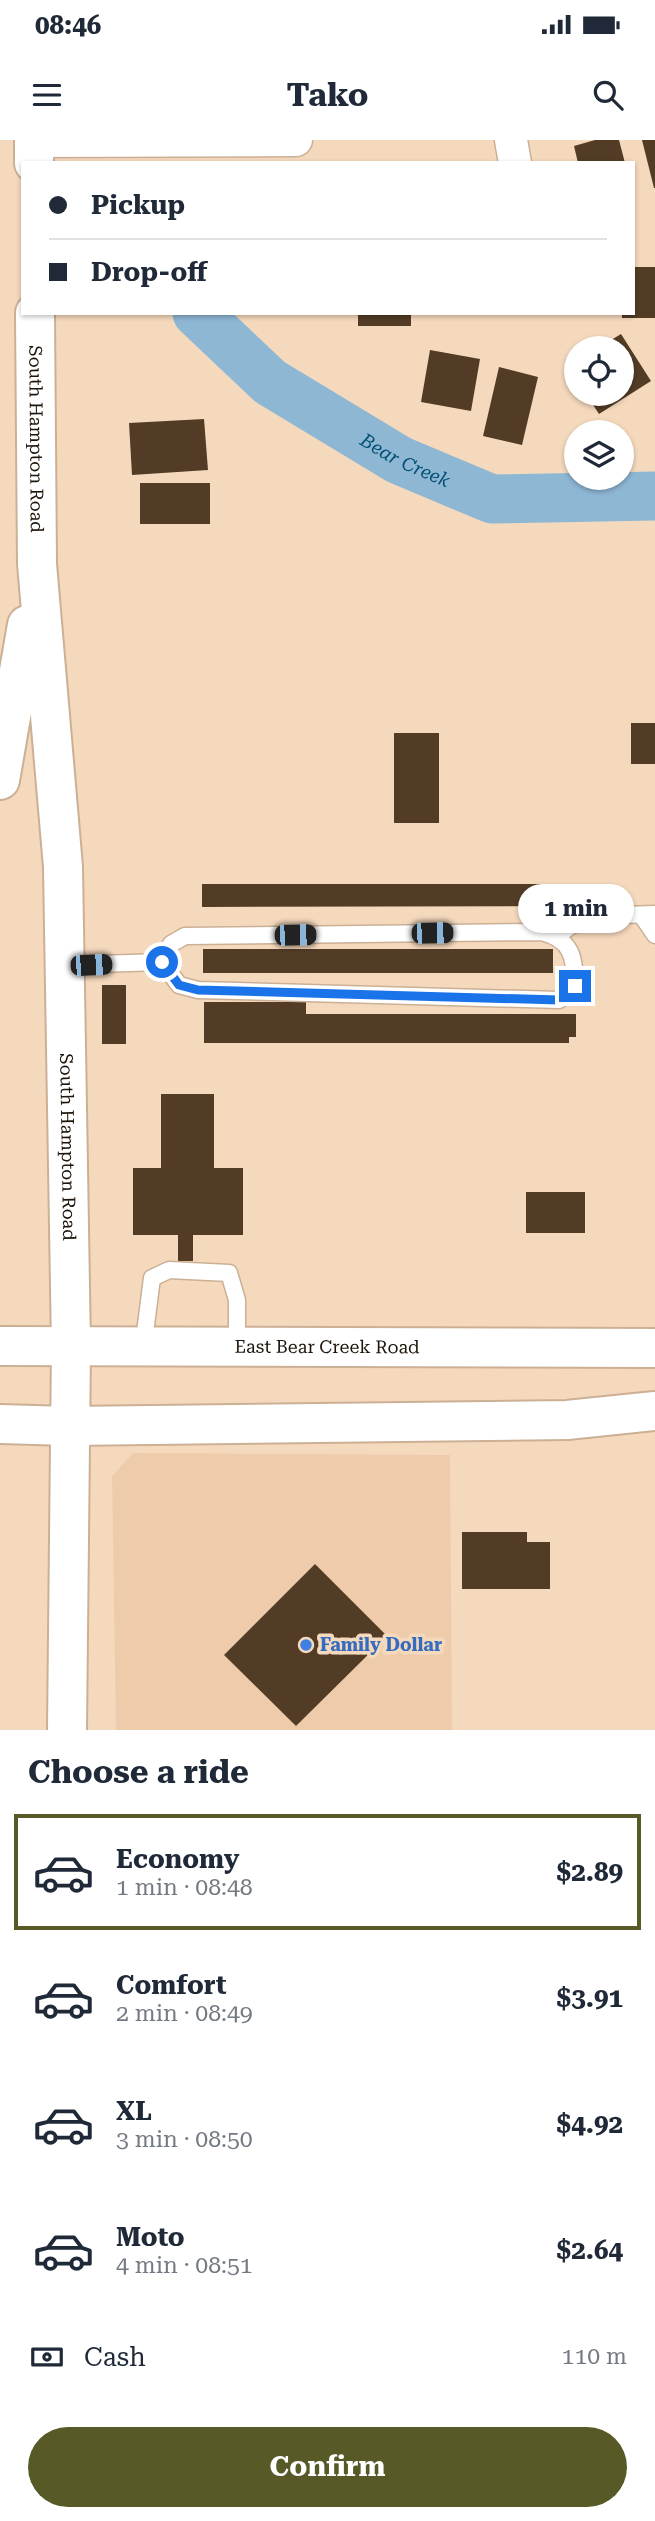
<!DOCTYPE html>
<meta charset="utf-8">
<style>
:root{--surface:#fff;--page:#f6f6f7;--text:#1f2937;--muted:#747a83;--line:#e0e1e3;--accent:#575a27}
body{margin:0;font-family:"Roboto Serif",serif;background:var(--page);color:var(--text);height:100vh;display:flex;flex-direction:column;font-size:26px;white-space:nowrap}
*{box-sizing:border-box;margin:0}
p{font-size:23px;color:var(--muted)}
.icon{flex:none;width:38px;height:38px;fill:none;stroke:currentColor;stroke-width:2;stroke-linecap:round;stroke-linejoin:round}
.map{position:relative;height:1590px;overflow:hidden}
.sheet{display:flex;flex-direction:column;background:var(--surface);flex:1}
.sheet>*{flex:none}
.guide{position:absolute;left:21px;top:21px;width:614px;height:154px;border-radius:0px;box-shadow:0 2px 5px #0004;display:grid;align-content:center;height:154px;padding:0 28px;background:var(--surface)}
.tools{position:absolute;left:564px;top:196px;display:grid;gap:14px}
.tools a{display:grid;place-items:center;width:70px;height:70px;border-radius:50%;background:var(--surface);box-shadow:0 2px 5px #0004;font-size:35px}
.end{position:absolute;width:32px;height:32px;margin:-16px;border:9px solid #1a73e8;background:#fff;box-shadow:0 0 0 4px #fff}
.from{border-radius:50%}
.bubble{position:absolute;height:49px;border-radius:24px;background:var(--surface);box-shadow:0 2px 5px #0004;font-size:23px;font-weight:700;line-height:49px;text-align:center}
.car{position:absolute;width:21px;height:42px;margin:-21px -10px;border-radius:9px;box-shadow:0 0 5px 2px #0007;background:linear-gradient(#222 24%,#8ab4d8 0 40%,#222 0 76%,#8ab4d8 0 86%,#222 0)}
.guide b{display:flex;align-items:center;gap:24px;height:66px;font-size:26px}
.guide b+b{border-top:2px solid var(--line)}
.guide i{width:18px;height:18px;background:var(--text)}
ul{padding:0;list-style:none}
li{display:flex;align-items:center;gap:21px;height:116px;margin:0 14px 10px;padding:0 14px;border:4px solid transparent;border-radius:0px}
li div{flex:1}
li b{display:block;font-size:26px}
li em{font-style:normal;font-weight:700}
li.current{border-color:var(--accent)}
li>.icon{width:63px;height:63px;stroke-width:1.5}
h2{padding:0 28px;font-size:32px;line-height:84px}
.pay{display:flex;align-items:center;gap:18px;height:77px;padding:0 28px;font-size:26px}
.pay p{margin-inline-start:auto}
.button{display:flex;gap:14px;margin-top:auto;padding:14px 28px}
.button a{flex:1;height:80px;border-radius:42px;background:var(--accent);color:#fff;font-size:28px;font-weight:700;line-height:80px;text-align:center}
.status{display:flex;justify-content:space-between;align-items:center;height:49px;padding:0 35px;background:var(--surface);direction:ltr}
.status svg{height:19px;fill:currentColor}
header{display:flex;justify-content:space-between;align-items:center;height:91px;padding:0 28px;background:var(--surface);font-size:32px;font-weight:700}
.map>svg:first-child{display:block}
</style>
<div class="status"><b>08:46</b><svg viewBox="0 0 49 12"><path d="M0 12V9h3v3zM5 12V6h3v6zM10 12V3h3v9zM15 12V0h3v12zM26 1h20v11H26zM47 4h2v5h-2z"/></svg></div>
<header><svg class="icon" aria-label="menu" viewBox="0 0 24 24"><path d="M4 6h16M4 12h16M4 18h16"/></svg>Tako<svg class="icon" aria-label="search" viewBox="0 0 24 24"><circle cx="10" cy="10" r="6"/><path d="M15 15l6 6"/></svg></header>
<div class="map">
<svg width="655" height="1590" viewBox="0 0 655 1590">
<rect width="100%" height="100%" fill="#f5d9bd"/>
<path fill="#eeccab" d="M 133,1313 L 450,1315 L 452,1590 L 116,1590 L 112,1336 Z"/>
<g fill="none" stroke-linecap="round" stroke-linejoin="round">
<path stroke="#8eb7d4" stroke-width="49" id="s1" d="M 197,173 L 270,242 L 399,320 L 492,359 L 655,356"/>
</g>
<g fill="#523c25">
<path d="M 595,0 L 619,0 L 625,23 L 578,23 L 574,6 Z"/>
<path d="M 642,0 L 655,0 L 655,48 L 654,48 Z"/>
<path d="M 634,127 L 655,127 L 655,178 L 622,178 L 622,173 L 634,173 Z"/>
<rect x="358" y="173" width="53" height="13"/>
<path d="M 621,194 L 651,241 L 599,274 L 586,254 L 621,254 L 621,208 L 598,208 Z"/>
<path d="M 430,210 L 480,219 L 471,271 L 421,262 Z"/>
<path d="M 499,227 L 538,237 L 522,305 L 483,296 Z"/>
<path d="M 204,279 L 208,330 L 132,335 L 129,283 Z"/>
<rect x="140" y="343" width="70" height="41"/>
<rect x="631" y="583" width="24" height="41"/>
<rect x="394" y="593" width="45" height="90"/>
<path d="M 202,744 L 606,744 L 606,766 L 202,767 Z"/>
<rect x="203" y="809" width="350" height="24"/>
<rect x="102" y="845" width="24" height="59"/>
<path d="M 204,862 L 306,862 L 306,874 L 576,874 L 576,897 L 569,897 L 569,903 L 204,903 Z"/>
<path d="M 161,954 L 214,954 L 214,1028 L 243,1028 L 243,1095 L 193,1095 L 193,1121 L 178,1121 L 178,1095 L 133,1095 L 133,1028 L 161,1028 Z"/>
<rect x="526" y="1052" width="59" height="41"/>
<path d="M 462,1392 L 527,1392 L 527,1402 L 550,1402 L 550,1449 L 462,1449 Z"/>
<path d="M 315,1424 L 387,1496 L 296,1586 L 224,1515 Z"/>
</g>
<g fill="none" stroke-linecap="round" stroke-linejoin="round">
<g stroke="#cbb096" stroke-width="19">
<g id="lane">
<path d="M 642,776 L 655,795"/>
<path d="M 556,796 L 586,776 L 655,774"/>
<path d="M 64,825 L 162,822 L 171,804 L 185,796 L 541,792 C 572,799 575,818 575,846 L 559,860 L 198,850 L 179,845 L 162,822"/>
<path d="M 143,1208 L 152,1138 L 169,1130 L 229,1133 L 237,1160 L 237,1208"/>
</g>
</g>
<g stroke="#cbb096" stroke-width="35">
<g id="street">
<path d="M 511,0 L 515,23"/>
<path d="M 34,1 L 296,0"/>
</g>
</g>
<g stroke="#cbb096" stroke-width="42">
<g id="secondary">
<path d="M 34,0 L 34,23"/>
<path id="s2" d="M 35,173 L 37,424 L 63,727 L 71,1207 L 67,1590"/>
<path d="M 0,640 L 27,485"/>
<path id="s3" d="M 0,1206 L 655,1208"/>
<path d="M 0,1284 L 68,1286 L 567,1280 L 655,1271"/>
</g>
</g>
<use href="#lane" stroke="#fff" stroke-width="16"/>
<use href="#street" stroke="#fff" stroke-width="32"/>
<use href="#secondary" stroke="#fff" stroke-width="38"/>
</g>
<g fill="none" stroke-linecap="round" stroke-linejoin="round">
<path stroke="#1a73e8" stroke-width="9" d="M 162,822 L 179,845 L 198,850 L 559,860 L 575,846"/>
</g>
<circle fill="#3f7fe0" stroke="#f5d9bd" stroke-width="2.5" cx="306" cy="1505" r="7"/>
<g text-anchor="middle" stroke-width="7" stroke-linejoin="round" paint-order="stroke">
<g font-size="18" fill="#1d140a" stroke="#f5d9bd">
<text dy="6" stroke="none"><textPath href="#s2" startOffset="126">South Hampton Road</textPath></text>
<text dy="6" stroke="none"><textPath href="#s2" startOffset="835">South Hampton Road</textPath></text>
<text dy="6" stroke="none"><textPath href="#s3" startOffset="327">East Bear Creek Road</textPath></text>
</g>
<g font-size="18" font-weight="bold" fill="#366cbe" stroke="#f5d9bd" text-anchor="start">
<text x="320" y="1511">Family Dollar</text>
</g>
<g font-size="19" font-style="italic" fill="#034f76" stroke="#f5d9bd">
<text dy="7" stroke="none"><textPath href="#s1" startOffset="257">Bear Creek</textPath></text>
</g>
</g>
</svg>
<div class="tools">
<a><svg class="icon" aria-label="locate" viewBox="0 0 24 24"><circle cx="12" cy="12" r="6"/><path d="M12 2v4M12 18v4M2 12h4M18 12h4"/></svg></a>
<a><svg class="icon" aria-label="layers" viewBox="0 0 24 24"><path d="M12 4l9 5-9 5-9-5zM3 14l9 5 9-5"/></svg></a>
</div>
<i class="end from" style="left:162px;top:822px"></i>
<i class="end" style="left:575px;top:846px"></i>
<div class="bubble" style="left:518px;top:744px;width:116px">1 min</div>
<i class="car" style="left:432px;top:793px;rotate:89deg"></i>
<i class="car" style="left:295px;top:795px;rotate:89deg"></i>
<i class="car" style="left:91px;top:825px;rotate:88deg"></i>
<div class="guide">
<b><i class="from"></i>Pickup</b>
<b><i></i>Drop-off</b>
</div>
</div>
<section class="sheet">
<h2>Choose a ride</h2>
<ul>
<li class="current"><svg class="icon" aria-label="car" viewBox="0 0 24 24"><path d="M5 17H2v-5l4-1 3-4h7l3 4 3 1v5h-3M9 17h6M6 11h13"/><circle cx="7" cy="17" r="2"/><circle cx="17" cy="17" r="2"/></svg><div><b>Economy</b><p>1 min · 08:48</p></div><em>$2.89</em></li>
<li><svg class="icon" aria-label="car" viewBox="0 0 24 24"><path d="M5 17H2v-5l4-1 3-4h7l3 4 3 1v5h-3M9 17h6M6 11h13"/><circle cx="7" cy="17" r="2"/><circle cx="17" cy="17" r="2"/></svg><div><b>Comfort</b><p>2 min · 08:49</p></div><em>$3.91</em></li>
<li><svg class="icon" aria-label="car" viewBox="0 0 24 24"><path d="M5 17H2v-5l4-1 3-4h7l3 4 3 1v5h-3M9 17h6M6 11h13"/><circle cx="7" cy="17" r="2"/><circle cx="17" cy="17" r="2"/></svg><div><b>XL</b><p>3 min · 08:50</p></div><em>$4.92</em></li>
<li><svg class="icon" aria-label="car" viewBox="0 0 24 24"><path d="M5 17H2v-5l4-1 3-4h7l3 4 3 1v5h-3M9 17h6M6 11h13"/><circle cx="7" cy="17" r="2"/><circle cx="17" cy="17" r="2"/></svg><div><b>Moto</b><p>4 min · 08:51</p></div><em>$2.64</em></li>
</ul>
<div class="pay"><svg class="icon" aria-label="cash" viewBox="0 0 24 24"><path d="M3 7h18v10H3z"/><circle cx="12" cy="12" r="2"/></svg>Cash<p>110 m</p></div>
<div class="button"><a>Confirm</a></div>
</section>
